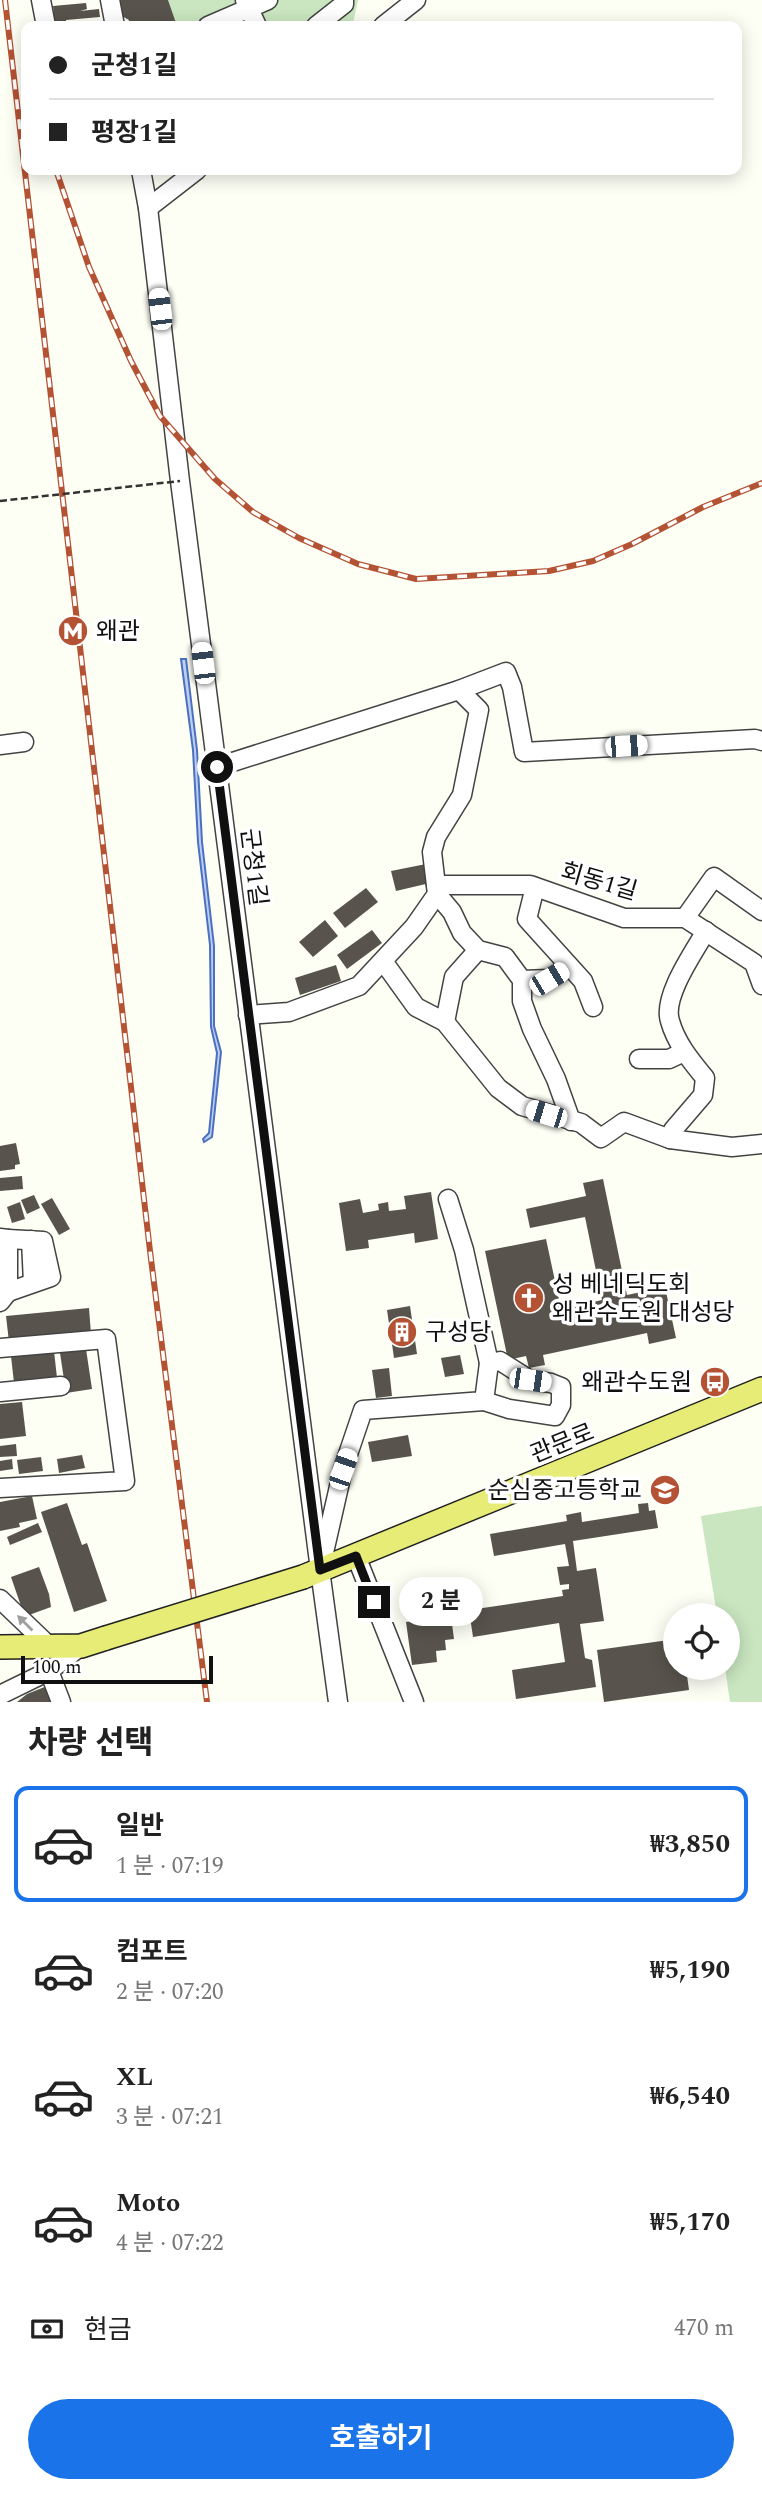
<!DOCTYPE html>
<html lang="ko">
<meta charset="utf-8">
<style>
:root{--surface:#fff;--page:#f6f6f6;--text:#222;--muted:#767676;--line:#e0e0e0;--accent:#1a73e8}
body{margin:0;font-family:Spectral,"Noto Sans KR",serif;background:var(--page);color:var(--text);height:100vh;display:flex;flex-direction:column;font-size:26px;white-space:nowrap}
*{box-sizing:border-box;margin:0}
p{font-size:23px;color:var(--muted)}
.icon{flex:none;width:38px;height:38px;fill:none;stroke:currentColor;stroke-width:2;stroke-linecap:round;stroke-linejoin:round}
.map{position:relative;height:1702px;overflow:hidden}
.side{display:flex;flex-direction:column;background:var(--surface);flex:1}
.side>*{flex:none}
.top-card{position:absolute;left:21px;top:21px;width:721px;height:154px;border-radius:14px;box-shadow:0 4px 18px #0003;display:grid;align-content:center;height:154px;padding:0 28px;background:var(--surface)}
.fabs{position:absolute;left:663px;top:1603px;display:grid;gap:14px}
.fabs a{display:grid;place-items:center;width:77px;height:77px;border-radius:50%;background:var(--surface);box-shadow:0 4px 18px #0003;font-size:35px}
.scale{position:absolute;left:21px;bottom:18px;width:192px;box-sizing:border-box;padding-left:7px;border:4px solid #101010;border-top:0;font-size:19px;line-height:24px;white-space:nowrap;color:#101010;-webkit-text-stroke:5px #fff;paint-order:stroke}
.end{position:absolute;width:32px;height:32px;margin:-16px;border:9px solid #101010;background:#fff;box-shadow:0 0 0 4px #fff}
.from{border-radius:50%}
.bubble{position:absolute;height:49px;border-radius:24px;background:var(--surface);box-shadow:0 4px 18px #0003;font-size:23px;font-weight:700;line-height:49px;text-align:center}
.car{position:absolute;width:21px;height:42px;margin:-21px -10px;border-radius:9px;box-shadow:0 0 5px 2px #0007;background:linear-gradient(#fff 24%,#345 0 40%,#fff 0 76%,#345 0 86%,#fff 0)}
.top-card b{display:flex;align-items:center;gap:24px;height:66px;font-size:26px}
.top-card b+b{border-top:2px solid var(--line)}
.top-card i{width:18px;height:18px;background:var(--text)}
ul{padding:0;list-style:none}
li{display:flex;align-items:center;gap:21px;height:116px;margin:0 14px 10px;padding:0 14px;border:4px solid transparent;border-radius:14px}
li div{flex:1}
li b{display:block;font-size:26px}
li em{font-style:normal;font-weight:700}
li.current{border-color:var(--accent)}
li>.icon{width:63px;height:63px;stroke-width:1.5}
h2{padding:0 28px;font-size:32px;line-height:84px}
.pay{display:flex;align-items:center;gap:18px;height:77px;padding:0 28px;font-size:26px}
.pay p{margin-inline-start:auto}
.action{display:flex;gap:14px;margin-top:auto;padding:14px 28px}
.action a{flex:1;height:80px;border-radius:42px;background:var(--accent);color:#fff;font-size:28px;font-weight:700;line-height:80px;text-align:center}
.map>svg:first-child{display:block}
</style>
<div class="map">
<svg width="762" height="1702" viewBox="0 0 762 1702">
<rect width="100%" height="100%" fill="#fdfef4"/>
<g fill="#c9e6c0">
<path d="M 168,0 L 358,0 L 353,23 L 350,26 L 176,26 Z"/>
<path d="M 762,1506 L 762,1702 L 730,1702 L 725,1668 L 728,1668 L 728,1615 L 717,1615 L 701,1516 Z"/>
</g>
<path fill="#bdcff1" stroke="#4b70c1" stroke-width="2" d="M 181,659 L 186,659 L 197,750 L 202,842 L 214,946 L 214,1026 L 221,1052 L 212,1137 L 204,1142 L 203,1139 L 209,1133 L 217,1053 L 211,1027 L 210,945 L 198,842 L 193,750 Z"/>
<g fill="#58544d">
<path d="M 116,0 L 168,0 L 177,26 L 127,26 L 129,20 L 118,14 Z"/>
<path d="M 86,3 L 87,9 L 80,11 L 99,9 L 100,17 L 66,20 L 67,26 L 55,26 L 53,6 Z"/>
<path d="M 426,864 L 430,883 L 396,891 L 391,871 Z"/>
<path d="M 366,888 L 378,902 L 345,928 L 333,913 Z"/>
<path d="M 325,920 L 338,936 L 313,957 L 299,942 Z"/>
<path d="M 372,930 L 382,943 L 347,969 L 337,955 Z"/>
<path d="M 336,965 L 341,981 L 300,995 L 295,978 Z"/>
<path d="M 16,1143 L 20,1164 L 15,1165 L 15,1169 L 0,1171 L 0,1146 Z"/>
<path d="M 22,1176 L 23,1189 L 0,1191 L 0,1178 Z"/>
<path d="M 603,1179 L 627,1295 L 665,1287 L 676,1338 L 649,1344 L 647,1333 L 543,1355 L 545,1365 L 529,1368 L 526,1356 L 508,1360 L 485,1251 L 546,1239 L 561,1309 L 602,1300 L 585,1217 L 530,1228 L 526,1209 L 586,1196 L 583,1183 Z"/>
<path d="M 431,1192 L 438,1239 L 415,1243 L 414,1233 L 368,1240 L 369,1248 L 346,1251 L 339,1203 L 360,1199 L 363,1213 L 379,1210 L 378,1204 L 388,1202 L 389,1211 L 406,1209 L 404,1196 Z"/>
<path d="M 34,1195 L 40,1208 L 27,1214 L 21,1200 Z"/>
<path d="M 52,1198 L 70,1229 L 59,1235 L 41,1204 Z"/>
<path d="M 20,1202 L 25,1219 L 12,1223 L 7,1207 Z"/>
<path d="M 410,1306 L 417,1354 L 394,1358 L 387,1310 Z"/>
<path d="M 89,1308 L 91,1334 L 9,1342 L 6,1316 Z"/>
<path d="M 86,1349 L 92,1389 L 66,1393 L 60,1353 Z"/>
<path d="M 54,1351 L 57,1378 L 14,1383 L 11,1356 Z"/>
<path d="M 460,1355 L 464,1374 L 445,1377 L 441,1358 Z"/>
<path d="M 389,1368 L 392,1396 L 376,1398 L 372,1370 Z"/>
<path d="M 22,1402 L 26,1436 L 0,1439 L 0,1404 Z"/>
<path d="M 408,1435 L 412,1456 L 372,1462 L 368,1442 Z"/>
<path d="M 16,1444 L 17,1456 L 0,1457 L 0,1446 Z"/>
<path d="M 82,1455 L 85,1468 L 59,1473 L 57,1459 Z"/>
<path d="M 41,1457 L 43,1471 L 19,1474 L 17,1460 Z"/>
<path d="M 12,1459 L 13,1469 L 0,1471 L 0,1461 Z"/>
<path d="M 32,1496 L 37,1519 L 19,1523 L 20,1527 L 0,1531 L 0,1502 Z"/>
<path d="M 67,1503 L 82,1545 L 87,1543 L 107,1601 L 74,1612 L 41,1512 Z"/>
<path d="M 648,1503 L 649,1511 L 655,1510 L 658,1528 L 573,1541 L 577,1571 L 596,1568 L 604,1621 L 580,1624 L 585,1658 L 592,1660 L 596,1687 L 516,1699 L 512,1670 L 565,1662 L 559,1623 L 473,1637 L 469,1610 L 563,1596 L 562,1590 L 569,1589 L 569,1584 L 560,1585 L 557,1567 L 569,1566 L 565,1544 L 494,1556 L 490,1534 L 567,1521 L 566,1515 L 581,1512 L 582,1522 L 639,1513 L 638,1504 Z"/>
<path d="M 38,1523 L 42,1532 L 10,1545 L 7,1537 Z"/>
<path d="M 39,1567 L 49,1594 L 51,1607 L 29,1615 L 22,1609 L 11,1577 Z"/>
<path d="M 444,1584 L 448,1606 L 408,1614 L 403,1591 Z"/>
<path d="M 451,1616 L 454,1639 L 445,1640 L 446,1650 L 436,1651 L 437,1662 L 412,1665 L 406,1622 Z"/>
<path d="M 676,1639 L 676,1668 L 686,1668 L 689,1690 L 604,1702 L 597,1650 Z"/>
<path d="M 47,1686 L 53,1702 L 17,1702 L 27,1694 Z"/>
</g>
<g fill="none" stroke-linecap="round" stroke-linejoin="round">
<g stroke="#434343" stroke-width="21">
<g id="minor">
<path d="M 41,0 L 46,26"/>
<path d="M 110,0 L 115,26"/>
<path d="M 245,0 L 257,26"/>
<path d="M 208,26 L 268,0"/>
<path d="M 316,26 L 344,4 L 344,0"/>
<path d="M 383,26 L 416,0"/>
<path d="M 141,170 L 148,208 L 180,481 L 320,1570"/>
<path d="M 148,208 L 197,170"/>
<path d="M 459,690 L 506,672 L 512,687 L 524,752 L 755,739 L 762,741"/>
<path d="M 0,745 L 24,742"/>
<path d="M 217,767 L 459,690 L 479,710 L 462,795 L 436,837 L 432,852 L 437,894 L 414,927 L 359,986 L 289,1012 L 248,1015"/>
<path d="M 436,885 L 530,885 L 624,918 L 685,918 L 754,963 L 762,985"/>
<path d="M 535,887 L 527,919 L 583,981 L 593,1007"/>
<path d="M 437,894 L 452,912 L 462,933 L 478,950 L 505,957 L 522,980 L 522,1001 L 532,1029 L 556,1079 L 571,1121"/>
<path d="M 685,918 L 714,877 L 762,911"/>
<path d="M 383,961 L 416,1007 L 445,1022 L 498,1088 L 522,1106 L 581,1123 L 601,1138 L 624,1122 L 670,1139 L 732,1147 L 762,1144"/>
<path d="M 522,980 L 549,979 L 569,967"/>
<path d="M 445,1022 L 454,977 L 478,950"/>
<path d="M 639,1059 L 669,1059 L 684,1052"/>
<path d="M 670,1139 L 673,1130 L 703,1095 L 705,1078 C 691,1061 676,1043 670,1021 C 662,997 694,952 706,931"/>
<path d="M 0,1238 L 8,1239 L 8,1292 L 0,1302"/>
<path d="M 8,1239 L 43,1241 L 51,1277 L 8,1292"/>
<path d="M 31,1240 L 33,1283"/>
<path d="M 0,1348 L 106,1339 L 125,1481 L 0,1488"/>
<path d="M 0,1392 L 61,1386"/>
<path d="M 484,1401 L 509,1409 L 555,1416 L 561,1405 L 561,1387 L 551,1383 L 530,1380 L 500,1361 L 489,1363"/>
<path d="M 356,1556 L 414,1702"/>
<path d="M 0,1599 L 50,1647"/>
<path d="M 49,1671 L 61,1702"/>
<path d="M 0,1695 L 49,1671 L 81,1646"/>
<path d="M 338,1702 L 320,1570 L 343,1469 L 363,1410 L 484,1401 L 489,1363 L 464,1250 L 448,1199"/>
</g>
</g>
<g stroke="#212121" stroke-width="26">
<g id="major">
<path d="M 303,1577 L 762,1389"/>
<path d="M 0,1647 L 81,1646 L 106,1638"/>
</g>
</g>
<use href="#minor" stroke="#fff" stroke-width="18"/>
<use href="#major" stroke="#e7ec76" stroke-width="23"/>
<g stroke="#b45234" stroke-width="6">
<g id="rail">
<path d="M 5,0 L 150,1251 L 207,1702"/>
<path d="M 56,170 L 89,267 L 131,361 L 160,416 L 215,479 L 253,512 L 299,538 L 358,564 L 416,579 L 549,571 L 593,561 L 632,544 L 703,507 L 762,483"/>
</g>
</g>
<use href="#rail" stroke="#fff" stroke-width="3.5" stroke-dasharray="10" stroke-linecap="butt"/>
<g stroke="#212121" stroke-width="26" stroke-linecap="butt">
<path id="major-bridge" d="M 106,1638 L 303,1577"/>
</g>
<path stroke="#323232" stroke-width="2.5" stroke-dasharray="7 3.5" stroke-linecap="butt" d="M 0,501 L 180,481"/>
<use href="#major-bridge" stroke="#e7ec76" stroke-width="23"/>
</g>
<defs><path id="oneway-solid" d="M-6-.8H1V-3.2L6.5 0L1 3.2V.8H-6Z" transform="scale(1.75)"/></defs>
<use fill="#9f9f9f" href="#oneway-solid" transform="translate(25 1623) rotate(-135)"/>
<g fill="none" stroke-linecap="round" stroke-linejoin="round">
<path stroke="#101010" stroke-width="9" d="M 217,767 L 320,1570 L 356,1556 L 374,1602"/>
</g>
<defs>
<g id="metro-disc" transform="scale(1.575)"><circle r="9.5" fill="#b45234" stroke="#fff"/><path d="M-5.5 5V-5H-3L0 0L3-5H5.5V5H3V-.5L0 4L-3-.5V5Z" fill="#fff"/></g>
<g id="church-disc" transform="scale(1.575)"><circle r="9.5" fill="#b45234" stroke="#fff"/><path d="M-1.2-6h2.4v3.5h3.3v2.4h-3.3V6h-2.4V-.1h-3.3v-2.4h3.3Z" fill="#fff"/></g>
<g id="building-disc" transform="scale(1.575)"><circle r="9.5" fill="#b45234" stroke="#fff"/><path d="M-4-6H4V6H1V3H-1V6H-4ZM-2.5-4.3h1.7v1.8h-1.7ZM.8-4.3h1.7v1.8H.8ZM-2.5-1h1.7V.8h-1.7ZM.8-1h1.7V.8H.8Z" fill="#fff"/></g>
<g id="bus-disc" transform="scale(1.575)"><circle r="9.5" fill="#b45234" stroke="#fff"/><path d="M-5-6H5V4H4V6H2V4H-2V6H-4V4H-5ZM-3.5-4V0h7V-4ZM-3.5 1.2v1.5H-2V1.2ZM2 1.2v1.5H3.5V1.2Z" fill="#fff"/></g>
<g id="school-disc" transform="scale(1.575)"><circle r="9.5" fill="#b45234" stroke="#fff"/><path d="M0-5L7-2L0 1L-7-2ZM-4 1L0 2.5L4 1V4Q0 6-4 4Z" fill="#fff"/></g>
</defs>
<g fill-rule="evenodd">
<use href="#metro-disc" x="73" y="631"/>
<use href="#church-disc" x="529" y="1298"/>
<use href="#building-disc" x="402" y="1332"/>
<use href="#bus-disc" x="715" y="1382"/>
<use href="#school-disc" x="665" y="1490"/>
</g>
<g text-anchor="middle" stroke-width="7" stroke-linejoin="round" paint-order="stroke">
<g font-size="24" fill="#101010" stroke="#fff" text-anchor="start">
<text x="96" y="639">왜관</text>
<text x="552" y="1292">성 베네딕도회<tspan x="552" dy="28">왜관수도원 대성당</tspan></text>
<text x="425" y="1340">구성당</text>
<text x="692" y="1390" text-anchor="end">왜관수도원</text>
<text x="642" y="1498" text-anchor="end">순심중고등학교</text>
</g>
<g font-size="24" fill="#101010" stroke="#fff">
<text transform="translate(254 867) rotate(83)" y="8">군청1길</text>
<text transform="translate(599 881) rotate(16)" y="8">회동1길</text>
<text transform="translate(562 1443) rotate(-22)" y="8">관문로</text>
</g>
</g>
</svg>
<div class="fabs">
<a><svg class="icon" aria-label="locate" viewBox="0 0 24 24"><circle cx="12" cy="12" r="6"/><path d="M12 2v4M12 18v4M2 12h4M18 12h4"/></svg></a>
</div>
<div class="scale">100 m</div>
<i class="end from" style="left:217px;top:767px"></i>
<i class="end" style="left:374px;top:1602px"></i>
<div class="bubble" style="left:399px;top:1577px;width:84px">2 분</div>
<i class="car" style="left:160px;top:309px;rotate:353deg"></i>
<i class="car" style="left:203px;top:663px;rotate:353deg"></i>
<i class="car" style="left:626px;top:746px;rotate:86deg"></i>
<i class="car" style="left:549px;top:979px;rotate:59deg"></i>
<i class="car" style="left:546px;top:1114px;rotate:287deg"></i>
<i class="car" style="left:530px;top:1380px;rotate:98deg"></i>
<i class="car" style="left:343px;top:1469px;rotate:19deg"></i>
<div class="top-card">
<b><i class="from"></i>군청1길</b>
<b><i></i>평장1길</b>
</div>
</div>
<section class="side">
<h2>차량 선택</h2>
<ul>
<li class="current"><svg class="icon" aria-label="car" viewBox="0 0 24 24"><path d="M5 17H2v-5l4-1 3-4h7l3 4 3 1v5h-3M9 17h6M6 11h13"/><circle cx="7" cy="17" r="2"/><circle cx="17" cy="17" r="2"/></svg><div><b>일반</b><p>1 분 · 07:19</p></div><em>₩3,850</em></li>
<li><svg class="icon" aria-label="car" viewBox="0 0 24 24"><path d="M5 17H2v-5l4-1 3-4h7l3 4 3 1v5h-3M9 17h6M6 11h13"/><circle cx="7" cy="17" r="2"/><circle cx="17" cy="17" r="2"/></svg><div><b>컴포트</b><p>2 분 · 07:20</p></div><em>₩5,190</em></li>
<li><svg class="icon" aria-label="car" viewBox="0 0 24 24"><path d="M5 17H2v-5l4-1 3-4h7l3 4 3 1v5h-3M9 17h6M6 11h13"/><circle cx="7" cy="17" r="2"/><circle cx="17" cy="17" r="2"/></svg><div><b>XL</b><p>3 분 · 07:21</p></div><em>₩6,540</em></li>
<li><svg class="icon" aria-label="car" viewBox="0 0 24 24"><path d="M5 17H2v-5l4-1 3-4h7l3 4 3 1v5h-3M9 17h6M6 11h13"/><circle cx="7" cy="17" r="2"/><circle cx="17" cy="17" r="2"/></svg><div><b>Moto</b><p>4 분 · 07:22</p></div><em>₩5,170</em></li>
</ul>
<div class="pay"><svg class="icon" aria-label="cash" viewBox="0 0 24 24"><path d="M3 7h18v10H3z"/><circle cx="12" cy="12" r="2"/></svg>현금<p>470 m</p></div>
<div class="action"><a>호출하기</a></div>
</section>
